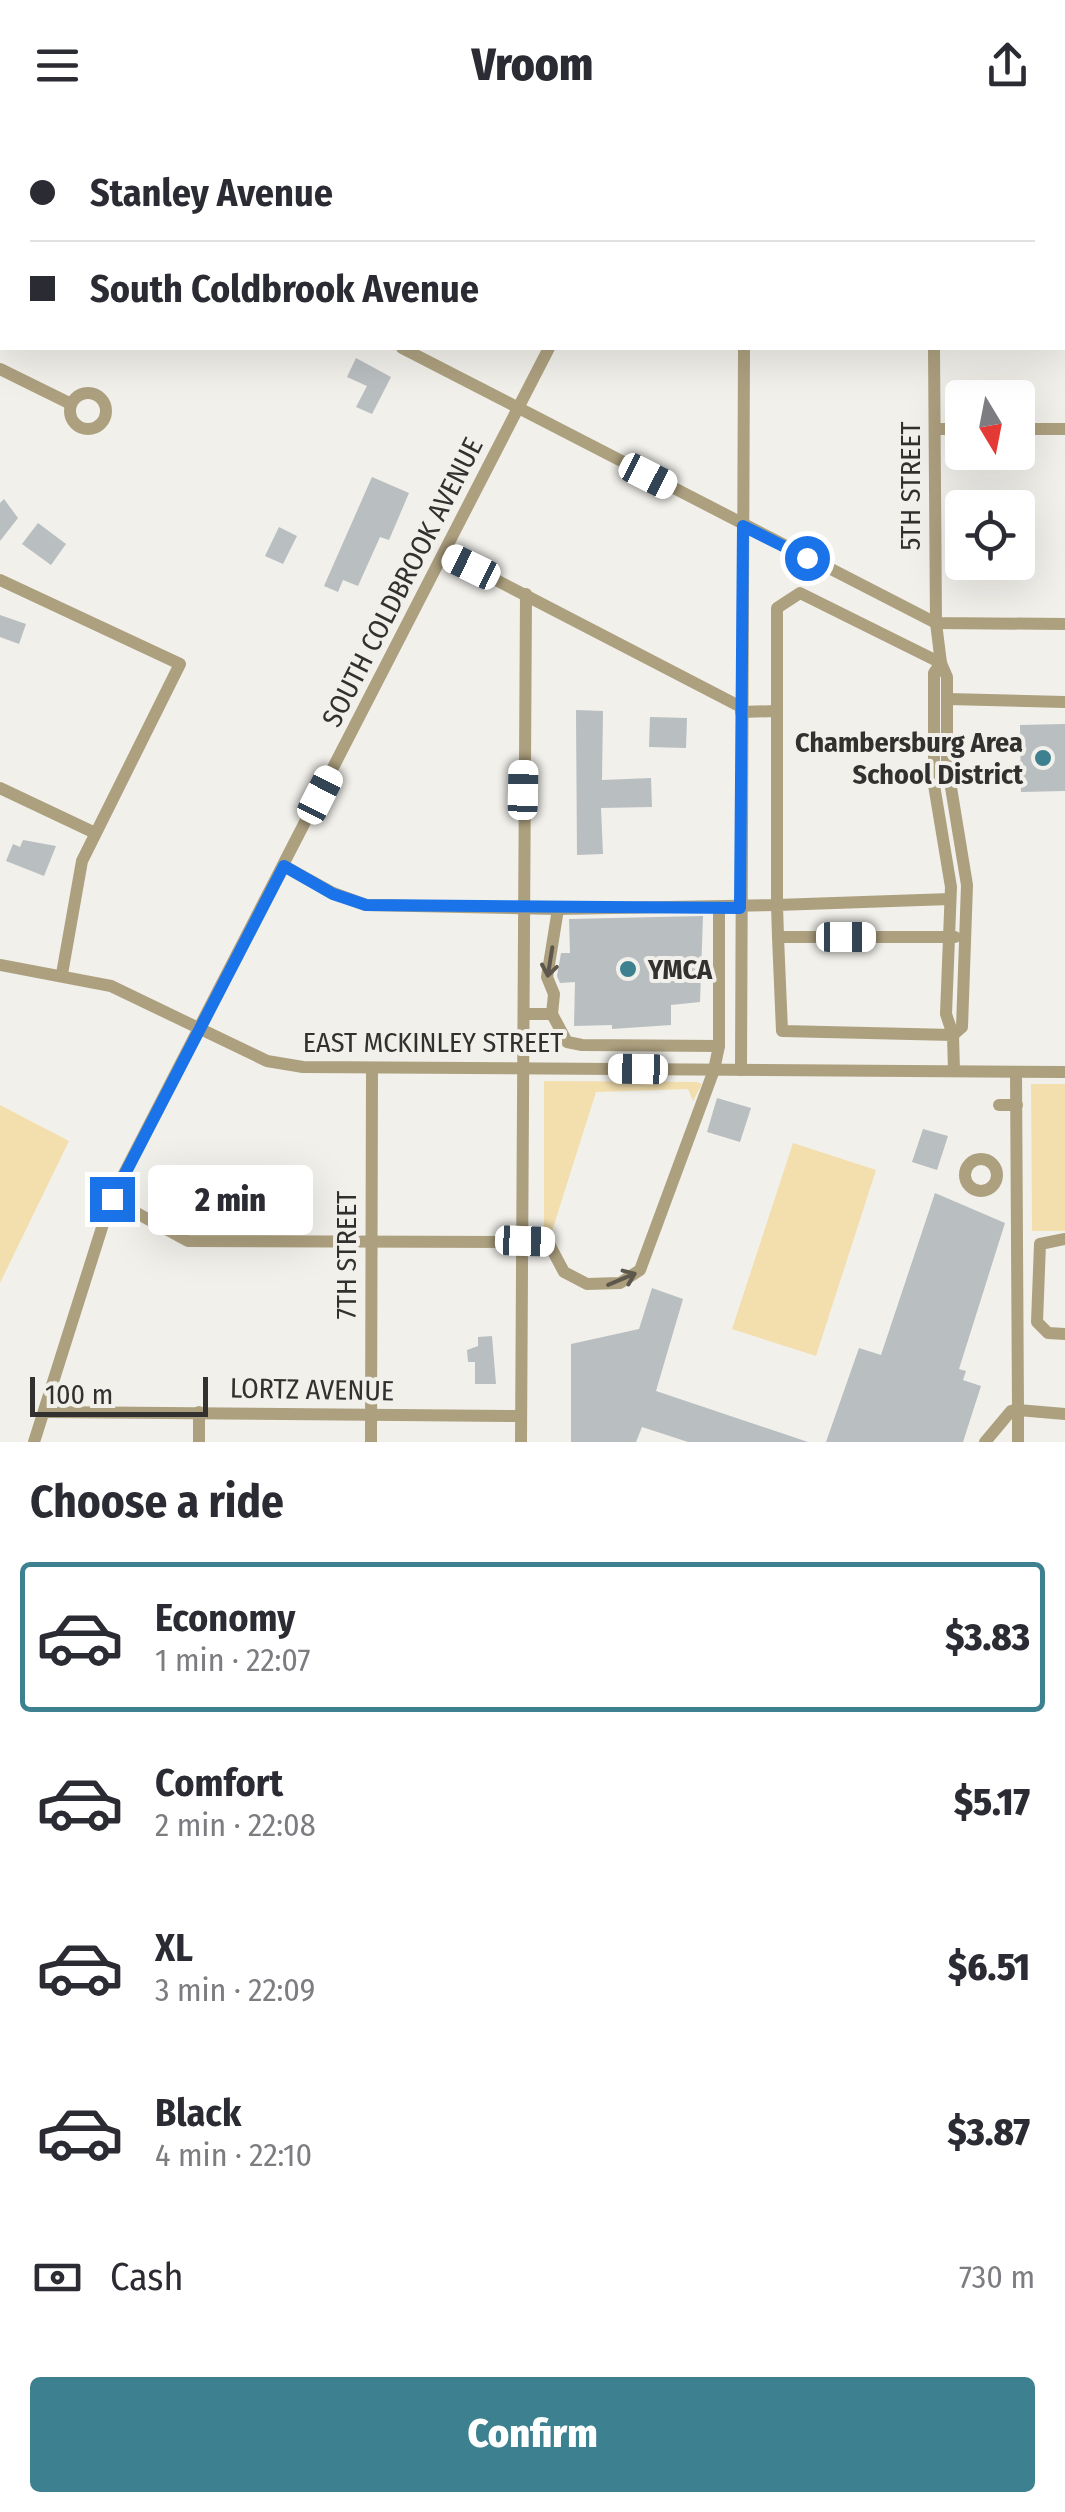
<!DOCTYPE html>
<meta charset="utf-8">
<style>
:root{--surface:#fff;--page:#f7f7f7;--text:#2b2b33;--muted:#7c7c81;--line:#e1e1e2;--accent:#3d8190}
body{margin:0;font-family:"Fira Sans Condensed",sans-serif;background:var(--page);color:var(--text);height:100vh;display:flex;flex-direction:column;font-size:38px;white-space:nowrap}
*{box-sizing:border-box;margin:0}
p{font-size:32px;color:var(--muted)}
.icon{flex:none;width:55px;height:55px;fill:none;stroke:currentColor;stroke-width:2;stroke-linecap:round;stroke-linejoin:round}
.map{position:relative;height:1312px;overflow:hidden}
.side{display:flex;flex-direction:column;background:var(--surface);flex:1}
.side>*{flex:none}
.guide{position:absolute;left:0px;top:0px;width:1065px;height:220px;box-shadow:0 10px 40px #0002;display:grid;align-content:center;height:220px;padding:0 30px;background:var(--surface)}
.needle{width:65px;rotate:170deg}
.controls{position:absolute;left:945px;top:250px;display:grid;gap:20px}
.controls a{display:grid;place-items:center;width:90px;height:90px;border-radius:10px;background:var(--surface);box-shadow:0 10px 40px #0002;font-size:50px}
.scale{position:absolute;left:30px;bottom:25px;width:178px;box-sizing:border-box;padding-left:10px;border:5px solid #32312f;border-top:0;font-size:28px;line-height:35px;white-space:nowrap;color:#32312f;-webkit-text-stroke:8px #f1f0eb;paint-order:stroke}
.end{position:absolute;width:45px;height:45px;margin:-22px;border:12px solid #1a73e8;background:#fff;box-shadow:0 0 0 5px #fff}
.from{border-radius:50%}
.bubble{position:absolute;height:70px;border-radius:10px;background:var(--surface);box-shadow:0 10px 40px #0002;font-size:32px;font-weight:800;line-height:70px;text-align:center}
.car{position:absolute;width:30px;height:60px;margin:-30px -15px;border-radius:12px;box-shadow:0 0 8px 2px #0007;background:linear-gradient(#fff 24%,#345 0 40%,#fff 0 76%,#345 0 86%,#fff 0)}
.guide b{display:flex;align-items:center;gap:35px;height:95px;font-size:38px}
.guide b+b{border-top:2px solid var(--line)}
.guide i{width:25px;height:25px;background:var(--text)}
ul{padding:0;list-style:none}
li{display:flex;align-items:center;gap:30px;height:150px;margin:0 20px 15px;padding:0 10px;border:5px solid transparent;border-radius:10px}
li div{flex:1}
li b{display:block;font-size:38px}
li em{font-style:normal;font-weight:800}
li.active{border-color:var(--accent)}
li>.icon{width:90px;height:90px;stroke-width:1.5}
h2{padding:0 30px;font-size:45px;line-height:120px}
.pay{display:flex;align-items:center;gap:25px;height:110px;padding:0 30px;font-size:38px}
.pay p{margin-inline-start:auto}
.cta{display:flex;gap:20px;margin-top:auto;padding:20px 30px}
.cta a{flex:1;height:115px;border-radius:10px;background:var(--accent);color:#fff;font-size:40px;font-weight:800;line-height:115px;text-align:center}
header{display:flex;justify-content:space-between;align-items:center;height:130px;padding:0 30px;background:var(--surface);font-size:45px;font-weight:800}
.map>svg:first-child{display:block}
</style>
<header><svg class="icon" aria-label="menu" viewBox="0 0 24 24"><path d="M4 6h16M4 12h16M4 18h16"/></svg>Vroom<svg class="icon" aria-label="share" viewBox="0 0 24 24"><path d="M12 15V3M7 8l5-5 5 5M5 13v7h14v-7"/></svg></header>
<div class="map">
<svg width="1065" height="1312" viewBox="0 0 1065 1312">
<rect width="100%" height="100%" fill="#f1f0eb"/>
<g fill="#f3dfae">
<path d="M 544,951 L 697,952 L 702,954 L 693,971 L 688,959 L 596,962 L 552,1101 L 544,1101 Z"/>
<path d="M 1031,954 L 1065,954 L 1065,1101 L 1032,1101 Z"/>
<path d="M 0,975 L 69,1011 L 0,1153 Z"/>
<path d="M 793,1013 L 876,1040 L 816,1226 L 732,1199 Z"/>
</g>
<g fill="#b9bec0">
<path d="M 356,228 L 391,247 L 372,284 L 356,277 L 367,256 L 347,247 Z"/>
<path d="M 372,347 L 409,363 L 389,410 L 380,407 L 358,456 L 343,450 L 338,462 L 324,456 Z"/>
<path d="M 4,369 L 18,388 L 0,411 L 0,373 Z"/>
<path d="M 38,393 L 66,414 L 51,435 L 22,414 Z"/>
<path d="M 279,397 L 297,406 L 283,434 L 265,426 Z"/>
<path d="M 0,485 L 26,494 L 19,514 L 0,507 Z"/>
<path d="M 576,580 L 603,581 L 602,650 L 651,648 L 652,677 L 601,678 L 603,724 L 577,725 Z"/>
<path d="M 650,587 L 687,588 L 686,618 L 649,617 Z"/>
<path d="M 1065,594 L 1065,661 L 1021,662 L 1020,595 Z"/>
<path d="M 23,710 L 56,716 L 44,746 L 6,731 L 13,714 L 20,717 Z"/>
<path d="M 703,786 L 700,872 L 671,875 L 671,895 L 612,899 L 612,895 L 574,896 L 575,852 L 560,853 L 557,846 L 561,823 L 570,823 L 569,789 Z"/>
<path d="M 717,968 L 751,978 L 740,1012 L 707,1002 Z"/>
<path d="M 923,999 L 948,1006 L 937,1040 L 912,1032 Z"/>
<path d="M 935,1063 L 1005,1093 L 959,1239 L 966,1241 L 963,1250 L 981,1256 L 963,1312 L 826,1312 L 859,1218 L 881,1225 Z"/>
<path d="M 652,1158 L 683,1169 L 656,1261 L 808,1312 L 688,1312 L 642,1297 L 636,1312 L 571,1312 L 571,1214 L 639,1199 Z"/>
<path d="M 492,1206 L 496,1254 L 475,1254 L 475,1232 L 468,1232 L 467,1220 L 478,1216 L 478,1207 Z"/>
</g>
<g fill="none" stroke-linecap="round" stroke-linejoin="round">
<g stroke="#ada07f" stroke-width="12">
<path d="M 354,0 L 360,2"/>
<path d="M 666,0 L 671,2"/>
<path d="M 1003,0 L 1006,2"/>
<path d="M 441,2 L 442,0"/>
<path d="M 648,2 L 649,0"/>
<path d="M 968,2 L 970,0"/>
<path d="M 0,26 L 2,27"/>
<path d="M 1062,58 L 1065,60"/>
<path d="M 402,218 L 936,493 L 1065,494"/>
<path d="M 0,239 L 71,274"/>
<circle cx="88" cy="281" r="18"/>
<path d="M 935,299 L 962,299"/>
<path d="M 1018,299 L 1065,299"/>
<path d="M 444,423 L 741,577"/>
<path d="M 0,450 L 180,534 L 82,731 L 62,844"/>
<path d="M 941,533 L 947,547 L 947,633 L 967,755 L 962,897 L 953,905 L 946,884 L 951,757 L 934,655 L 934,543 Z"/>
<path d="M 948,569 L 1065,572"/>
<path d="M 741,582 L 775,581"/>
<path d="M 0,658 L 93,702"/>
<path d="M 284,736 L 333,763 L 366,775 L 558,779 L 777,775 L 777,478 L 800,463 L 941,533 L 936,493 L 934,218"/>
<path d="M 950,769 L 777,775 L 778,807 L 955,807"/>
<path d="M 778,807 L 782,901 L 953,905 L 954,941"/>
<path d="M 0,835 L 111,856 L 267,931 L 303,937 L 1065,942"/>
<path d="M 524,884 L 552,884 L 567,912 L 582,915 L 719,916"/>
<path d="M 552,884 L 554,864 L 547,847 L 558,779"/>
<path d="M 741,940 L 744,218"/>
<path d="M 1016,942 L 1018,1280 L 1065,1284"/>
<path d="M 999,975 L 1017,975"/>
<circle cx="981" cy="1045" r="16"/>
<path d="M 111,1069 L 188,1111 L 548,1112 L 564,1142 L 587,1154 L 620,1153 L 640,1140 L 714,940 L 719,916 L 719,777"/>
<path d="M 1065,1109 L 1040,1114 L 1037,1192 L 1048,1203 L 1065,1204"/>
<path d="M 44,1282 L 520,1286"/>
<path d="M 34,1312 L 111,1069 L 549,218"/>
<path d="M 199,1312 L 199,1282"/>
<path d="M 371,1312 L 372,938"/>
<path d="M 521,1312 L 526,464"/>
<path d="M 985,1312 L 1011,1281 L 1018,1280 L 1018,1312"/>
</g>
</g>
<defs><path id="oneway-shaft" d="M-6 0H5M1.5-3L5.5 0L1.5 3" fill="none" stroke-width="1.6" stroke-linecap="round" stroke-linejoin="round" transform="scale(2.5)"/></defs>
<g stroke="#5d584b">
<use href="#oneway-shaft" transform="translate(550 832) rotate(99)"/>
<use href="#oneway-shaft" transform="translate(622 1149) rotate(-23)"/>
</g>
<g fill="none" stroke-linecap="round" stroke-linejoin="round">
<path stroke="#1a73e8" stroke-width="12" d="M 112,1069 L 284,736 L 333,764 L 366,775 L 740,778 L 743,396 L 807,428"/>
</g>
<g fill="#3d8190" stroke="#f1f0eb" stroke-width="4">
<circle cx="1043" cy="628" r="10"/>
<circle cx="628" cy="839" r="10"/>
</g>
<g text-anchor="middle" stroke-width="8" stroke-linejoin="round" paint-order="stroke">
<g font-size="28" fill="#32312f" stroke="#f1f0eb">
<text transform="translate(910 356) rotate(-90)" y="10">5TH STREET</text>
<text transform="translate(402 452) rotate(-63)" y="10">SOUTH COLDBROOK AVENUE</text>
<text x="433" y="922">EAST MCKINLEY STREET</text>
<text transform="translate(346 1125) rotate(-90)" y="10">7TH STREET</text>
<text transform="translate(312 1259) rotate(1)" y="10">LORTZ AVENUE</text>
</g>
<g font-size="28" font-weight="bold" fill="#32312f" stroke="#f1f0eb" text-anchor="end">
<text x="1023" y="622">Chambersburg Area<tspan x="1023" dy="32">School District</tspan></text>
<text x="648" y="849" text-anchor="start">YMCA</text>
</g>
</g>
</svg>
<div class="controls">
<a><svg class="needle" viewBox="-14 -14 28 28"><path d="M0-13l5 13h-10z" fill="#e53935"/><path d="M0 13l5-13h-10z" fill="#7c7c81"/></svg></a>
<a><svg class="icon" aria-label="locate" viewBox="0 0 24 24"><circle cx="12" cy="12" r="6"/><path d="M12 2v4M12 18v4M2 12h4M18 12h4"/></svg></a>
</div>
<div class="scale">100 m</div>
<i class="end from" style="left:807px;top:428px"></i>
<i class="end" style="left:112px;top:1069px"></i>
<div class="bubble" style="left:148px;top:1035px;width:165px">2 min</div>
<i class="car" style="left:648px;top:346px;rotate:117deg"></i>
<i class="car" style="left:471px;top:437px;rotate:296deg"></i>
<i class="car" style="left:523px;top:660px;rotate:1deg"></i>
<i class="car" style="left:320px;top:665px;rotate:27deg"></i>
<i class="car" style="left:846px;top:807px;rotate:90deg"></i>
<i class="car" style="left:638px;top:939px;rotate:271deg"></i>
<i class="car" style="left:525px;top:1111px;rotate:92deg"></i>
<div class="guide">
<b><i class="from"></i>Stanley Avenue</b>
<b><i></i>South Coldbrook Avenue</b>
</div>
</div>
<section class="side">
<h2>Choose a ride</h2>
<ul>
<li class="active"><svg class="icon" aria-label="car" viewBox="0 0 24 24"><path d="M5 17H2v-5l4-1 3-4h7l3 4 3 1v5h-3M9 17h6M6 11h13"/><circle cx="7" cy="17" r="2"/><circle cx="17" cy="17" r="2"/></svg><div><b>Economy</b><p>1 min · 22:07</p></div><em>$3.83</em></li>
<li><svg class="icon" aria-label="car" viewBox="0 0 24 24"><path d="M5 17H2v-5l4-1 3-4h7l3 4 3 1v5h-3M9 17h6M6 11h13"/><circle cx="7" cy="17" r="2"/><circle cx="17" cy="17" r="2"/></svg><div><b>Comfort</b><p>2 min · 22:08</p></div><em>$5.17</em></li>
<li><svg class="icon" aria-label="car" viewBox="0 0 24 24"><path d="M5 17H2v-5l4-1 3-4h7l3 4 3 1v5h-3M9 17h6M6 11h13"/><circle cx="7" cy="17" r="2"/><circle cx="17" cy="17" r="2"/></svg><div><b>XL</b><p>3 min · 22:09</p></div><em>$6.51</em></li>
<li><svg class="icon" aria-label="car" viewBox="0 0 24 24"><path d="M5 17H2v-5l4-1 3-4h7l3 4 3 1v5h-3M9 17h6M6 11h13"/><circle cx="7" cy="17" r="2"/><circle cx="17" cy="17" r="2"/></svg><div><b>Black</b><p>4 min · 22:10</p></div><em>$3.87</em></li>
</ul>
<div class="pay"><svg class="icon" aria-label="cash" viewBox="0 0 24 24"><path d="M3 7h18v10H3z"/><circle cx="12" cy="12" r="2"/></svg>Cash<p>730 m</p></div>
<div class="cta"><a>Confirm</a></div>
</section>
